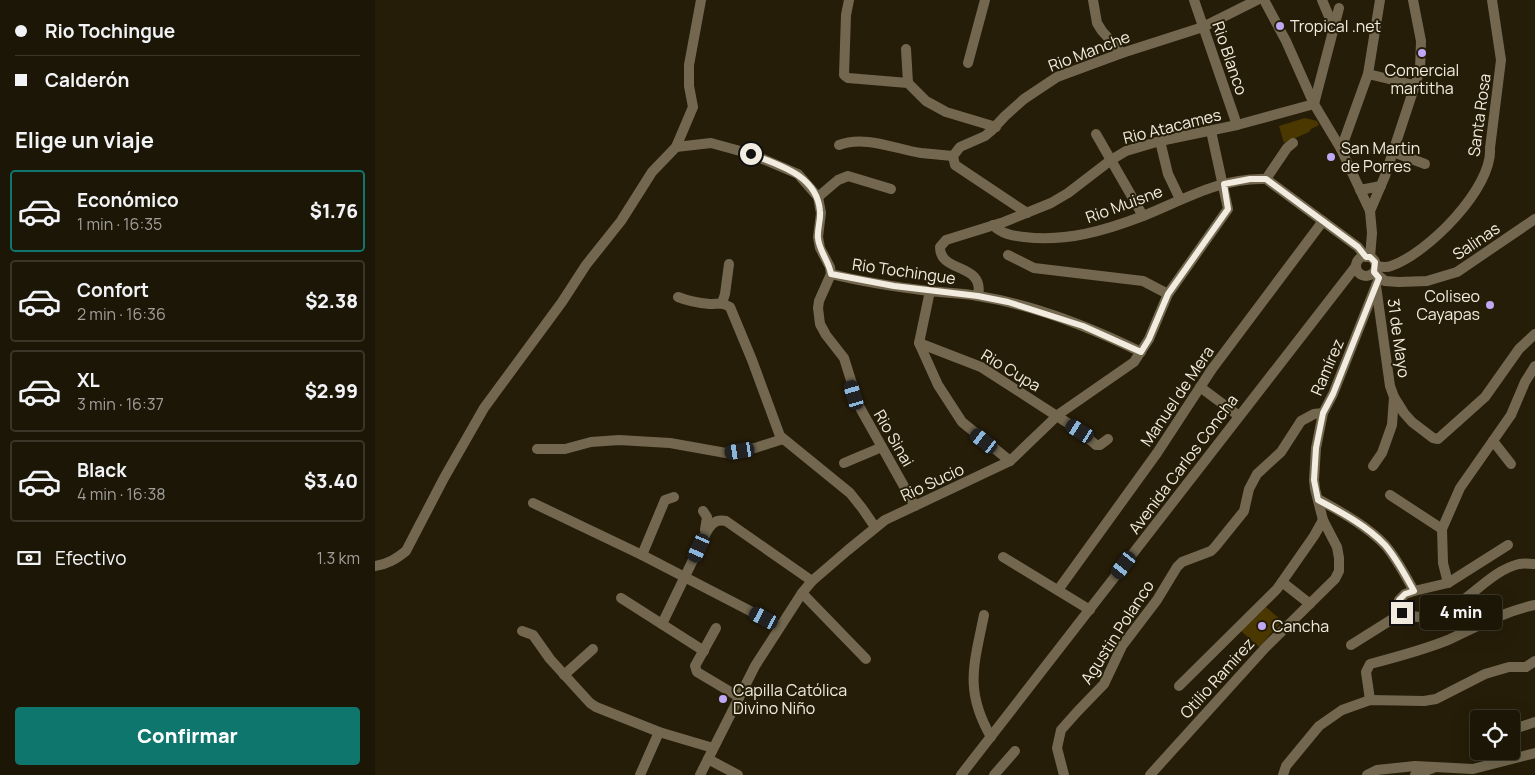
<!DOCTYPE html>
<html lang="es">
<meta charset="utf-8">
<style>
:root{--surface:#1c1606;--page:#292314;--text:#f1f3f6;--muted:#a09f9b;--line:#3a3528;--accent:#0f766e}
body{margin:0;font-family:Manrope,sans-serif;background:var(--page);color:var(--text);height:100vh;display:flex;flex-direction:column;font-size:19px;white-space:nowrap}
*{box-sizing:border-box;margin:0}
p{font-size:16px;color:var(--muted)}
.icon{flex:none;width:28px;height:28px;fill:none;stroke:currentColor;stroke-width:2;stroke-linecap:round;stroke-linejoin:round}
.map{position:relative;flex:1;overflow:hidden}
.details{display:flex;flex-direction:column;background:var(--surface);width:375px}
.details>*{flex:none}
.guide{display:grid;align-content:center;height:110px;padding:0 15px;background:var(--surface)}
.buttons{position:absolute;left:1095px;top:710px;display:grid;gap:10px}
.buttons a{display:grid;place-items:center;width:50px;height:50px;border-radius:5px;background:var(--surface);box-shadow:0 5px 20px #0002,0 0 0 1px var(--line);font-size:25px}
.end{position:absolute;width:22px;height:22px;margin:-11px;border:6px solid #f1ecdf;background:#111;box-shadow:0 0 0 2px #111}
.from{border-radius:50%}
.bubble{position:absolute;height:35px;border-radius:5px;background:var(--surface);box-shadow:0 5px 20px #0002,0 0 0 1px var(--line);font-size:16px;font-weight:800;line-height:35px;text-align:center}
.car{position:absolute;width:15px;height:30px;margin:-15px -8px;border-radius:6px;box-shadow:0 0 4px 1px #0007;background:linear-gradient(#222 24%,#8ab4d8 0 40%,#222 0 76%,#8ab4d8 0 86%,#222 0)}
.guide b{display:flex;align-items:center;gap:18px;height:48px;font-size:19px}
.guide b+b{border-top:1px solid var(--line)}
.guide i{width:12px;height:12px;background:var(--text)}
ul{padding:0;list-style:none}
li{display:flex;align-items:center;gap:15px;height:82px;margin:0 10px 8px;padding:0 5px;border:2px solid var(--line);border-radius:5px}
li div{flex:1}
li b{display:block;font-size:19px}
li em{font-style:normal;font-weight:800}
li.current{border-color:var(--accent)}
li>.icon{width:45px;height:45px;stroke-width:1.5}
h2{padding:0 15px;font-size:22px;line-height:60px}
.pay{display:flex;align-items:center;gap:12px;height:55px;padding:0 15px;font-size:19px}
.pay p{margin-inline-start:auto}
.action{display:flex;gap:10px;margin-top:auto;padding:10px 15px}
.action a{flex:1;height:58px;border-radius:5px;background:var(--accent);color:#fff;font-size:20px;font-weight:800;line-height:58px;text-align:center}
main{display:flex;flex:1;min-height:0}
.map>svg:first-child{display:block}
</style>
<main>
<section class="details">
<div class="guide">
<b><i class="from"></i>Rio Tochingue</b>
<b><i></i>Calderón</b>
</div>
<h2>Elige un viaje</h2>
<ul>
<li class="current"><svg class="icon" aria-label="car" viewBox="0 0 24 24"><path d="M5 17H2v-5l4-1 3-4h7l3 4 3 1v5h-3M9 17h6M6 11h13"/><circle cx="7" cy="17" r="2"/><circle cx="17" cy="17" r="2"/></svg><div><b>Económico</b><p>1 min · 16:35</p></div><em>$1.76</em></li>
<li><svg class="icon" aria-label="car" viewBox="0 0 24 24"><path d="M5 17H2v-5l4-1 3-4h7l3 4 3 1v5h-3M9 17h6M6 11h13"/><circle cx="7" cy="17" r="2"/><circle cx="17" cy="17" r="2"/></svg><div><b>Confort</b><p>2 min · 16:36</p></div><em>$2.38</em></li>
<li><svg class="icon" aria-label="car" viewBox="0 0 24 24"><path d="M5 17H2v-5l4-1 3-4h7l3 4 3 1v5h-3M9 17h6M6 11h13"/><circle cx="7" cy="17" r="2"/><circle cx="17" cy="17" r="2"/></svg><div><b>XL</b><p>3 min · 16:37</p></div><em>$2.99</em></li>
<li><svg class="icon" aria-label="car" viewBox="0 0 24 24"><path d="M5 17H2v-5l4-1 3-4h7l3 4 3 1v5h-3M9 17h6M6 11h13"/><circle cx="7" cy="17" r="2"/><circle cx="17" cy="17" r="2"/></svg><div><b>Black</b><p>4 min · 16:38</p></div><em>$3.40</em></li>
</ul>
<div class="pay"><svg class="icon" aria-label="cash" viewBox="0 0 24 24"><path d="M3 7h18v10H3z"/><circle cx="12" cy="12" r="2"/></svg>Efectivo<p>1.3 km</p></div>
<div class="action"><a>Confirmar</a></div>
</section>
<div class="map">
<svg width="1160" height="775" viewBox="0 0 1160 775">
<rect width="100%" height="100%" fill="#261d08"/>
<g fill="#4b3800">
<path d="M 930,118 L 942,121 L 944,125 L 936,129 L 934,132 L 909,143 L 904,126 Z"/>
<path d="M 891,607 L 907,621 L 884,647 L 866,631 Z"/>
</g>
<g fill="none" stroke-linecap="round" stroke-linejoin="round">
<g stroke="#73684f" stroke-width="10">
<path d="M 474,0 L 471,15 L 469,75 L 473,78 L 533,83 L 551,101 L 571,112 L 621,127"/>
<path d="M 718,0 L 722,23 L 727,31 L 747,53"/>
<path d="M 819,0 L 862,125"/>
<path d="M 889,0 L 911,41 L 939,104 L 966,149 L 995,211 L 997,233 L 995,257"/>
<path d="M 947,0 L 959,28"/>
<path d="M 531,49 L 533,83"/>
<path d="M 593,63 L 610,0"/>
<path d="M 993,74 L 1039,85"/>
<path d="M 721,134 L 768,216"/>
<path d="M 785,141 L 793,174 L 805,199"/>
<path d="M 464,145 C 490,135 520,149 546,153 C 557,154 567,155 578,156"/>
<path d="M 301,147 L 336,143 L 376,154 L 423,174 L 443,197 L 446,213 L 443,237 L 445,248 L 455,267 L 456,274 C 488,282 521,287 554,291 C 570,293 587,293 603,296 C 660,305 715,327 766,352"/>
<path d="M 966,149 L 993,74 L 1005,0"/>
<path d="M 1018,152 L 1050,164"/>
<path d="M 891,179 L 912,148 L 918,143"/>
<path d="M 985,190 L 1006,186"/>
<path d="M 443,197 L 463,180 L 473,176 L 516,189"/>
<path d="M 995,211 L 1010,176 L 1045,70 L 1046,41 L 1038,0"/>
<path d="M 652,213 L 580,165 L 578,156 L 585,147 L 610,136 L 616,131 L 630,116 L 649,99 L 682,77 L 747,53 L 828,27 L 882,0"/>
<path d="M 618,225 C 626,234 638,236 649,237 C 691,242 729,231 768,216 C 808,200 846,177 891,179 L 983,247 L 991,257"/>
<path d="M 633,255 L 659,268 L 768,281 L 793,294"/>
<circle cx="991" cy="266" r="10"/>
<path d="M 1001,266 C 1006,267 1011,268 1016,266 C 1052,254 1118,188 1115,148 L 1126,60 L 1117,0"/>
<path d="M 1000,273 L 1010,281 L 1024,282 L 1052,281 L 1082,272 L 1160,219"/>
<path d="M 456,274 L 444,301 L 443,308 L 445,324 L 451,335 L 469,358 L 484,406 L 540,506"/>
<path d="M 1001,286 L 1015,386 L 1019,397 L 1029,413 L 1037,422 L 1058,438 L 1063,439 L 1110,397 L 1144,349 L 1160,334"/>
<path d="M 555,291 L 544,343 L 563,385 L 587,422 L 635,461"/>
<path d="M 603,296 C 610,262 565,274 565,247 L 571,240 L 629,222 L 676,203 L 693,193 L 736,160 L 751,151 L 785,141 L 862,125 L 939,104 L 964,8"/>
<path d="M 303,297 C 313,301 324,303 335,304 C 344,304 346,302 355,307 L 377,360 L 405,436 L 475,493 L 487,508 L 500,527"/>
<path d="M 347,303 L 350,294 L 354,264"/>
<path d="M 544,343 L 606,367 L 705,431 L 721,445 L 725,445 L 733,439"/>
<path d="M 825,387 L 864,416"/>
<path d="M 1118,441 L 1136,464"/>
<path d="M 162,449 L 190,449 L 216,442 L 244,440 L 295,443 L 351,453 L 380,448 L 408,439"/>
<path d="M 469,463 L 507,447"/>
<path d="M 998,466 L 1007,453 L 1017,425 L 1019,397"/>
<path d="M 1015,495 L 1067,529"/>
<path d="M 943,499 C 966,512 992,526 1010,545 C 1022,559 1030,575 1039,591"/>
<path d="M 158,503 L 267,555 L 404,626"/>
<path d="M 328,511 L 332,517 L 330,530"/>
<path d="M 1133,545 L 1073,583 L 1039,591 L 1030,594 L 1024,600 L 1024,607 L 1027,613 C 1078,633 1102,574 1144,564 C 1149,563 1155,564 1160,564"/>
<path d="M 267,555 L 290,500 L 299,497"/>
<path d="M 628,557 L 715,610"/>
<path d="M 0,566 C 13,564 21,559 31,551 L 69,478 L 109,408 L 187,302 L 211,265 L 246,221 L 277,172 L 301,147 L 318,107 L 314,86 L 314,65 L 326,0"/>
<path d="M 907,582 L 935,604"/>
<path d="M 1073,583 L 1068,563 L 1067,529 L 1085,488 L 1136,415 L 1150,382 L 1160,366"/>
<path d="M 683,590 L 782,453 L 837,369 L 948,221"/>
<path d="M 427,593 L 491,659"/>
<path d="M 246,598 L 329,651"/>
<path d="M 609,615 C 599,665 589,690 616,737"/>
<path d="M 287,624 L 331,533 C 336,524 340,519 351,521 L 437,581"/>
<path d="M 341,628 L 320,666 L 322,672 L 364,697"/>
<path d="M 147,631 L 158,635 L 175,659 L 215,703 L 221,707 L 284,732 L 338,748"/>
<path d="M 976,645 L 1027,613"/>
<path d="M 189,675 L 218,649"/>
<path d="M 804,686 L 902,589 L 939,536 L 948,520"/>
<path d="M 995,700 L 991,672 L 995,664 C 1022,657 1048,650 1073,640 C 1101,627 1130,611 1160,605"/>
<path d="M 1136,730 L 1160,722"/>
<path d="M 333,759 L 363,775"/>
<path d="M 265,775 L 284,732"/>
<path d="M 325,775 L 380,666 L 427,593 L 437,581 L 473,550 L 510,520 L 635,461 L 684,414 L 759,362 L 774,339 L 793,294 L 853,209 L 836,131"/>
<path d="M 586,775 L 981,266"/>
<path d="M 619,775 L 640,751"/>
<path d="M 689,775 L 682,748 L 686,730 L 702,712 L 729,684 L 747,646 L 782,600 L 802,567 L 807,562 L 836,551 L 840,547 L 869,511 L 874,489 L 882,474 L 906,452 L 926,421 L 939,414 L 948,413"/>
<path d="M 775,775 L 890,648 L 960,579 L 964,571 L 964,558 L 962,547 L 948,520 L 940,489 L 939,480 L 941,448 L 948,413 L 958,394 L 1004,278"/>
<path d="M 908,775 L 911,766 L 944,726 L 967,710 L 995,700 L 1049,701 L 1061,699 L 1110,674 L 1134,667 L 1151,667 L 1160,661"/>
<path d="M 992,775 L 1002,770 L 1040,766 L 1098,769 L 1160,753"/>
<path d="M 1040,775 L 1058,768"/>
</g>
</g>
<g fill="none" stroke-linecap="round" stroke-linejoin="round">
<path stroke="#f1ecdf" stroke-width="6" d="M 376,154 C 404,165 442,175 445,211 C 446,220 442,229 443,238 C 444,251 454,261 456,274 L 519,286 L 603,296 L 633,302 L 708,326 L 766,352 L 774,339 L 793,294 L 853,209 L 849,184 L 875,179 L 891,179 L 983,247 L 991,257 L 995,257 L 1000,262 L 999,272 L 1004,278 L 958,394 L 948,413 L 941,448 L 939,480 L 943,500 C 966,512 992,526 1010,545 C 1022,559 1030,575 1039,591 L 1030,594 L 1024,600 L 1024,607 L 1027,613"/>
</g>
<g fill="#bfa9f4" stroke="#261d08" stroke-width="2">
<circle cx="905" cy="26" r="5"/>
<circle cx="1047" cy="53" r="5"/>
<circle cx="956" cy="157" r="5"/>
<circle cx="1115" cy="305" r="5"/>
<circle cx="887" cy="626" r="5"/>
<circle cx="348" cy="699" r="5"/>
</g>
<g text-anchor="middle" stroke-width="4" stroke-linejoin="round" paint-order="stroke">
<g font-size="16" fill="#f1ecdf" stroke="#261d08" text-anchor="start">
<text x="915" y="32">Tropical .net</text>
<text x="1047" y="76" text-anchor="middle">Comercial<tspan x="1047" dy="18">martitha</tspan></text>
<text x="966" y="154">San Martin<tspan x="966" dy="18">de Porres</tspan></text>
<text x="1105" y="302" text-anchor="end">Coliseo<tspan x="1105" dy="18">Cayapas</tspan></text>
<text x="897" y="632">Cancha</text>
<text x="358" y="696">Capilla Católica<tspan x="358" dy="18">Divino Niño</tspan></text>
</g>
<g font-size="16" fill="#f1ecdf" stroke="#261d08">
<text transform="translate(714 51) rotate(-21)" y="6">Rio Manche</text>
<text transform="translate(855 58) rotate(71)" y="6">Rio Blanco</text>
<text transform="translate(1104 115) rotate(-82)" y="6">Santa Rosa</text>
<text transform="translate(797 126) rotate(-14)" y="6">Rio Atacames</text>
<text transform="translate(749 204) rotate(-20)" y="6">Rio Muisne</text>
<text transform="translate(1101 241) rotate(-34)" y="6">Salinas</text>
<text transform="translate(529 271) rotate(8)" y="6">Rio Tochingue</text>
<text transform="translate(1024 338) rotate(82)" y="6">31 de Mayo</text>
<text transform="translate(952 367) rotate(-67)" y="6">Ramírez</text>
<text transform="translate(636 370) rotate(31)" y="6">Rio Cupa</text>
<text transform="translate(802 396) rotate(-56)" y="6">Manuel de Mera</text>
<text transform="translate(519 438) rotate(60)" y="6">Rio Sinai</text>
<text transform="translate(808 464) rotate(-53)" y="6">Avenida Carlos Concha</text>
<text transform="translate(557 482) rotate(-25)" y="6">Rio Sucio</text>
<text transform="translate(742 632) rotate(-57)" y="6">Agustin Polanco</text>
<text transform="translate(842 678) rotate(-48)" y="6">Otilio Ramirez</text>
</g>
</g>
</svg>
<div class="buttons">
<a><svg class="icon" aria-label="locate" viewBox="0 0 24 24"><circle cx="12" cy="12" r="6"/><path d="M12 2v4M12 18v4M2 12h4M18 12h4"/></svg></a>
</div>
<i class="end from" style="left:376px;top:154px"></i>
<i class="end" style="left:1027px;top:613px"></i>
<div class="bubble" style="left:1045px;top:595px;width:82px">4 min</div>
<i class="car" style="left:479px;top:395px;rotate:343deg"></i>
<i class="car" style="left:705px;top:431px;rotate:302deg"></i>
<i class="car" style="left:609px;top:441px;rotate:308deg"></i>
<i class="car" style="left:365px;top:451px;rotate:261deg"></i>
<i class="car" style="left:324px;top:548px;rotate:204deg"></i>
<i class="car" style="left:749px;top:565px;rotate:217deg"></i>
<i class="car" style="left:389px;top:618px;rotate:297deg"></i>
</div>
</main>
